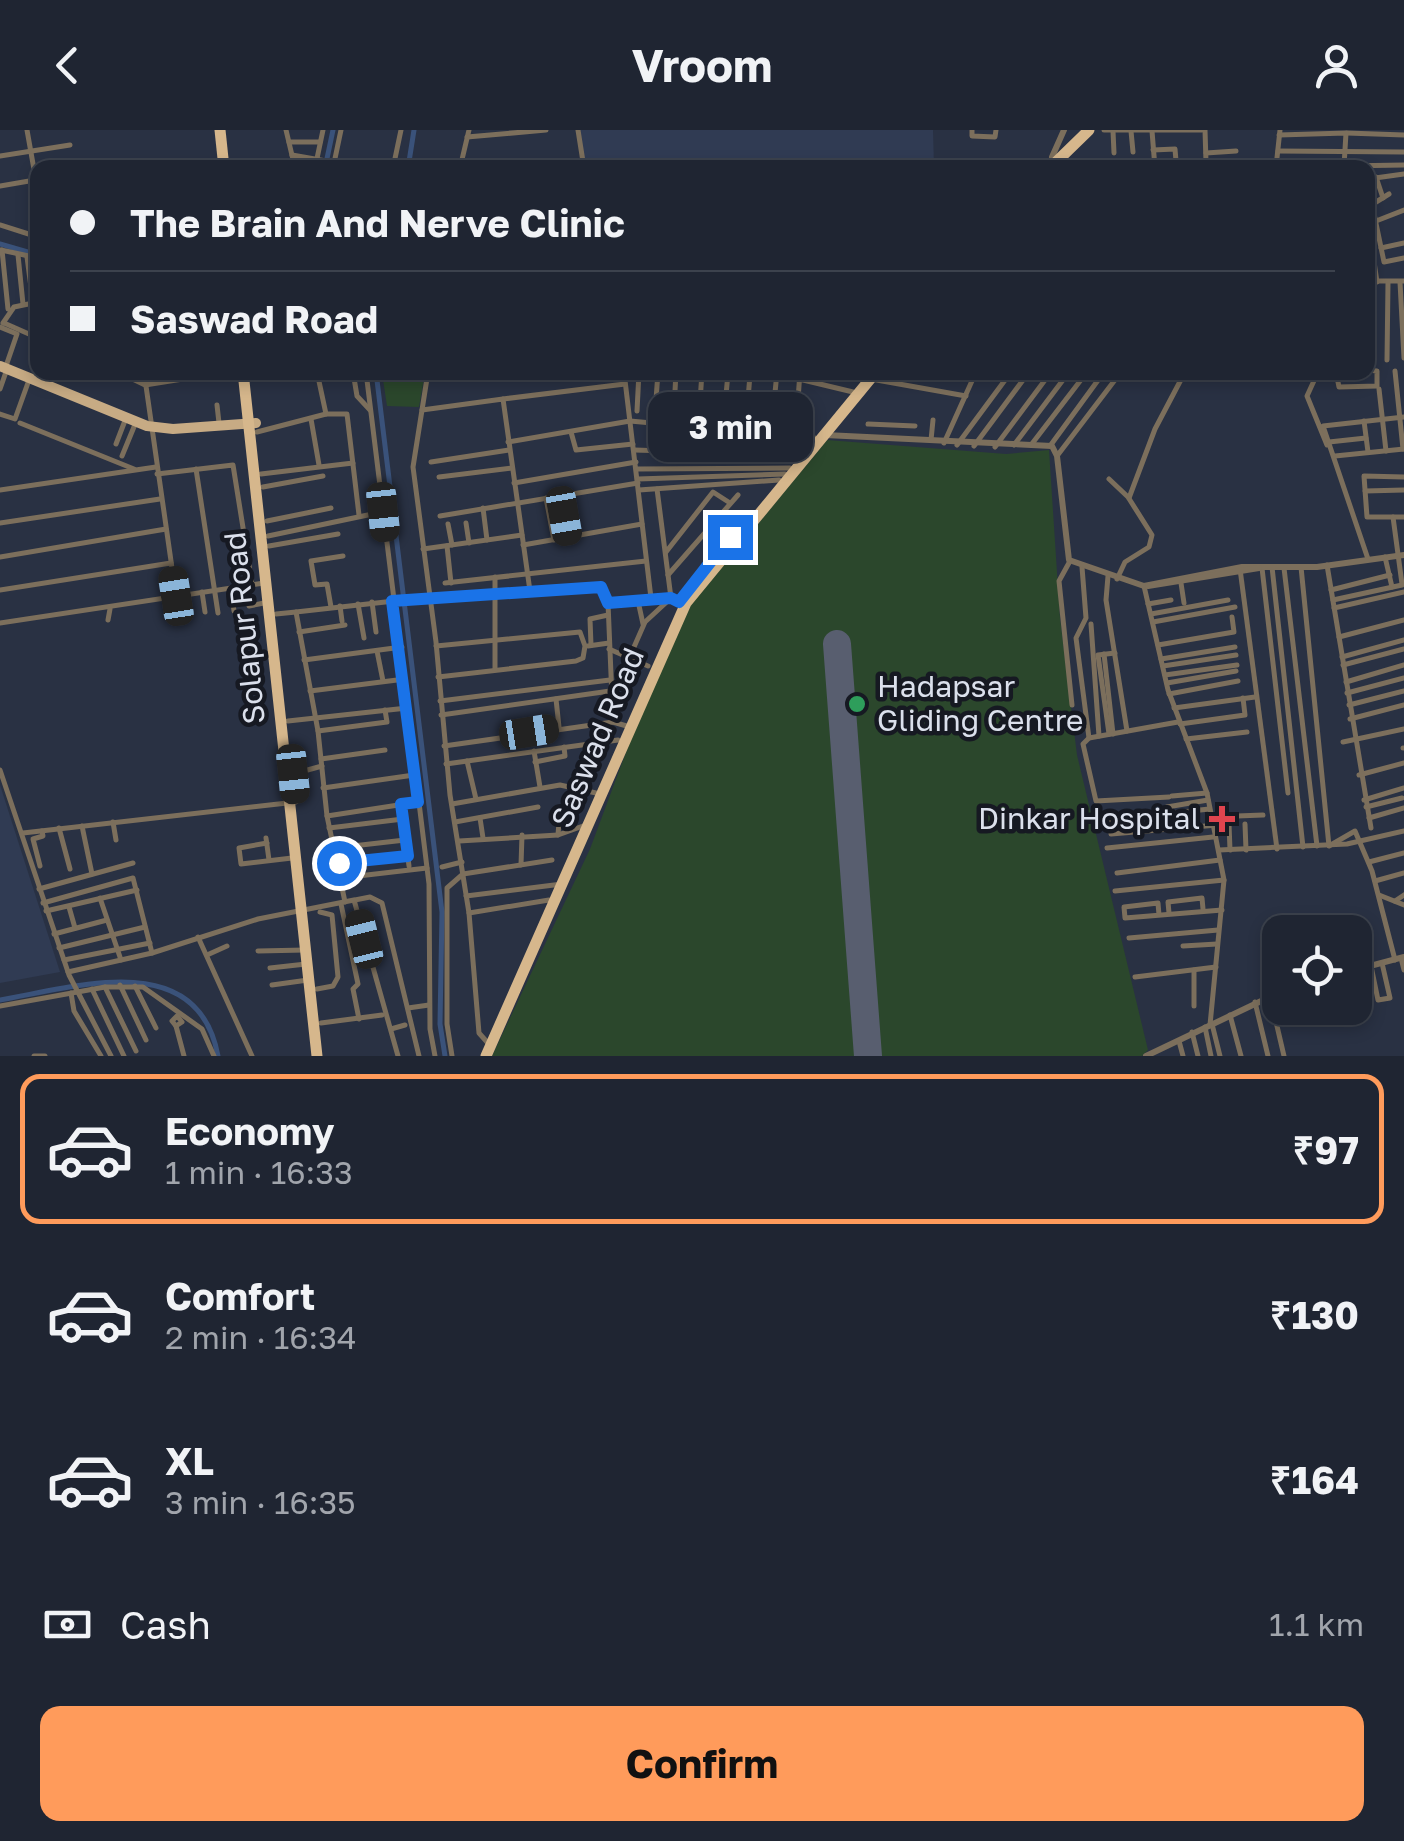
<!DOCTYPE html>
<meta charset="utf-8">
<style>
:root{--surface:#1f2532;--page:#2c313e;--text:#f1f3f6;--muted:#a1a5ac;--line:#3c424d;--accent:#ff9b5b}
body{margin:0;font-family:"Golos Text",sans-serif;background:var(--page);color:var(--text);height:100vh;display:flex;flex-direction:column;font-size:38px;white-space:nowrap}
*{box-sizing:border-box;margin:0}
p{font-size:32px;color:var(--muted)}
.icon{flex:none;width:55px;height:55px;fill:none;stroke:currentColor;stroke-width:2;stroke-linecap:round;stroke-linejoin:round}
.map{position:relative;height:926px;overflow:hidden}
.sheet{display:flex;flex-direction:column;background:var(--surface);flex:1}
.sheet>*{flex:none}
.top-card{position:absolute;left:30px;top:30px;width:1345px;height:220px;border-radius:20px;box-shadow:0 5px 15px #0003,0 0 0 2px var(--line);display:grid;align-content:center;height:220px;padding:0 40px;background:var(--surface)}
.controls{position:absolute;left:1262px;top:785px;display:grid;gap:20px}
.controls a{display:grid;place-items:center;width:110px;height:110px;border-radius:20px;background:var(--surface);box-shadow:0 5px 15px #0003,0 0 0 2px var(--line);font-size:50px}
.end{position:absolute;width:45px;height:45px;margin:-22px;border:12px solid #1a73e8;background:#fff;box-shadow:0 0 0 5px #fff}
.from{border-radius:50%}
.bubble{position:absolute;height:70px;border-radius:20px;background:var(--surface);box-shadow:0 5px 15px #0003,0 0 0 2px var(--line);font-size:32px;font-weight:700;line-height:70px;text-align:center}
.car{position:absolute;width:30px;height:60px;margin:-30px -15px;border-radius:12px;box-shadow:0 0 8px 2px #0007;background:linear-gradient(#222 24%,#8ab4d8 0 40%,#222 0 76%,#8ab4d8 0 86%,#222 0)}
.top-card b{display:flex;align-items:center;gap:35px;height:95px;font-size:38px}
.top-card b+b{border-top:2px solid var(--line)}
.top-card i{width:25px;height:25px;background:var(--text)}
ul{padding:18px 0 0;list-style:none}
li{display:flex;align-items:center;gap:30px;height:150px;margin:0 20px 15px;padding:0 20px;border:5px solid transparent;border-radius:20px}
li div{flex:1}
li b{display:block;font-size:38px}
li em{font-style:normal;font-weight:700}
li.active{border-color:var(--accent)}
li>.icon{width:90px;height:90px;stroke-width:1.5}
.pay{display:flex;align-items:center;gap:25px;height:110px;padding:0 40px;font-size:38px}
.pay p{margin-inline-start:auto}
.primary-button{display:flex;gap:20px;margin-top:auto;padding:20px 40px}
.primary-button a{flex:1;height:115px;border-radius:20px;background:var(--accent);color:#111;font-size:40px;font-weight:700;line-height:115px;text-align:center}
header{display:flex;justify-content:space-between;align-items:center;height:130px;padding:0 40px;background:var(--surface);font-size:45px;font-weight:700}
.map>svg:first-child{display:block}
</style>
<header><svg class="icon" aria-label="back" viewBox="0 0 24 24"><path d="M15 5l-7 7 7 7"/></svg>Vroom<svg class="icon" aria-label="person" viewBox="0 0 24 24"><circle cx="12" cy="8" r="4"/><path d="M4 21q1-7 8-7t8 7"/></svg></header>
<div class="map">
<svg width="1404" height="926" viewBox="0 0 1404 926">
<rect width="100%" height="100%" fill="#293143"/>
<g fill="#303b53">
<path d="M 580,0 L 933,0 L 934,37 L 585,37 Z"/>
<path d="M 0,655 L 60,842 L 0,853 Z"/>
</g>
<g fill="#2b472c">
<path d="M 382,243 L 425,243 L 419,277 L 387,276 Z"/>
<path d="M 827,310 L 1006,324 L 1049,320 L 1060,488 L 1077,625 L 1148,920 L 1142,926 L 492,926 L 590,719 L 663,523 L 682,486 Z"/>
</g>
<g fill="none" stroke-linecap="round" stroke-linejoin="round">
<g stroke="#3a527a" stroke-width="5">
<path d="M 325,38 L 333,0"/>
<path d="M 408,38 L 414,0"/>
<path d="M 0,114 L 38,125"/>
<path d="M 376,242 L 442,782 L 440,894 L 445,926"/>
<path d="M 0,870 C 76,857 198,817 218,926"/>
</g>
<path stroke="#585e6f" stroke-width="28" d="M 837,514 L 868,926"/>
<g stroke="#7c6f5c" stroke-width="5">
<path d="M 27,0 L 38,62"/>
<path d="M 286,0 L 295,38"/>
<path d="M 578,0 L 584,38"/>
<path d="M 972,0 L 972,6 L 995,7 L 996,0"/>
<path d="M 1104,0 L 1202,0"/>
<path d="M 1205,0 L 1206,32"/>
<path d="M 1113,1 L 1114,23"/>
<path d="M 1131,1 L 1133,22"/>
<path d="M 1152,1 L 1155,38"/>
<path d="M 1347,3 L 1404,5"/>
<path d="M 1279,5 L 1346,3 L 1344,36 L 1404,35"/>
<path d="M 467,7 L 546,0"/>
<path d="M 289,12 L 320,12"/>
<path d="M 1153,20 L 1175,19 L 1176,31 L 1158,34"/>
<path d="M 1278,21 L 1404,22"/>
<path d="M 1206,23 L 1236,21"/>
<path d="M 292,25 L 366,38"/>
<path d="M 0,26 L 70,15"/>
<path d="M 1276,35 L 1343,36"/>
<path d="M 1241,36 L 1254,38"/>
<path d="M 1276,37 L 1280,0"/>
<path d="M 315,38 L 323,0"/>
<path d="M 333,38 L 341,0"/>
<path d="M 393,38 L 401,0"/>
<path d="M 460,38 L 469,0"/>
<path d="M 1106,38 L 1121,36"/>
<path d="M 1376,47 L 1383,68"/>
<path d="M 1368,49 L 1404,44"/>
<path d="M 0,56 L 35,50"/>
<path d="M 1372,74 L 1384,132 L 1404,128"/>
<path d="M 1368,77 L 1389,64"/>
<path d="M 1368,88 L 1368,92"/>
<path d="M 1376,91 L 1404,80"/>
<path d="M 0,95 L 38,107"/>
<path d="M 1372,118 L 1377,152"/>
<path d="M 1381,118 L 1404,113"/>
<path d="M 1,120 L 38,128"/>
<path d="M 2,120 L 8,179"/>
<path d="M 18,125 L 23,174"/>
<path d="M 27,127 L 33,173"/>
<path d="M 1368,151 L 1404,151"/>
<path d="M 1400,152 L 1404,228"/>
<path d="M 3,193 L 14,177 L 38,172"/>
<path d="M 4,193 L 38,208"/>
<path d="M 0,197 L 17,204 L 6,236"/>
<path d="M 1387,230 L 1388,152"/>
<path d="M 1395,241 L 1403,319"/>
<path d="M 118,242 L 145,255 L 208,245"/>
<path d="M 144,242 L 179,487"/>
<path d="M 317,242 L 326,284"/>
<path d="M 353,242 L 357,266 L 370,280"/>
<path d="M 366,242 L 429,754 L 430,899 L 435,926"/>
<path d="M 428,242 L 413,337 L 436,512 L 450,665 L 469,783 L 479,903 L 487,912"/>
<path d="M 624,242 L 651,468"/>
<path d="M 721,242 L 799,249 L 853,262"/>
<path d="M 949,242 L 974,246"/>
<path d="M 1318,242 L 1307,266 L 1327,315"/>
<path d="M 1336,242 L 1339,257 L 1377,256 L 1377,241 L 1368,240"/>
<path d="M 871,249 L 966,266"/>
<path d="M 0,259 L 7,239"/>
<path d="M 1379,259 L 1386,321"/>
<path d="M 503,269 L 625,254"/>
<path d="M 217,275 L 219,293"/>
<path d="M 422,280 L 503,269 L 530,461"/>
<path d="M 674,280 L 676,242"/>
<path d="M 637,281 L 639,242"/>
<path d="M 0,284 L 15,289 L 29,250"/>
<path d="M 655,284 L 658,242"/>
<path d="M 699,287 L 702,242"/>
<path d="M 724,288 L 728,243"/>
<path d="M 311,289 L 319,335"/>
<path d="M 1364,291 L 1368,322"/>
<path d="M 20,293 L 134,339"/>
<path d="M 746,293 L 750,245"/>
<path d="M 772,294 L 777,242"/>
<path d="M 868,294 L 915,296"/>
<path d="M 796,297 L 800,242"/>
<path d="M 257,302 L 326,284 L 347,284 L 359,385"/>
<path d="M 571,302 L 576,320 L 633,314"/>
<path d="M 931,310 L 933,290"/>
<path d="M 508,312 L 630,291 L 815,308"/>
<path d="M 1329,312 L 1366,308"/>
<path d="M 944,313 L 976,242"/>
<path d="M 116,314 L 126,288"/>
<path d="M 957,315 L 1011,242"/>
<path d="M 1014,315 L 1069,242"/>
<path d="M 1031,315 L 1087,242"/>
<path d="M 974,316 L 1029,242"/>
<path d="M 1050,316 L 1104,242"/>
<path d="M 995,317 L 1051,242"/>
<path d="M 634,320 L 801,325"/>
<path d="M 122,326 L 136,292"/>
<path d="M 1057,326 L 1121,242"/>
<path d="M 1335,326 L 1404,319"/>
<path d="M 431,332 L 509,320"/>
<path d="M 196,339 L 218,483"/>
<path d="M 637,339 L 790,338"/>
<path d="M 157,344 L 233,335 L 252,454"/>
<path d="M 261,344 L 353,333"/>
<path d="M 439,347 L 512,338"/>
<path d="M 1404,347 L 1364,346 L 1367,387 L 1404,387"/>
<path d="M 638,349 L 785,344"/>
<path d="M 1109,349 L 1128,367 L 1152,405 L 1149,417 L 1125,432 L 1117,449"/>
<path d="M 514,353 L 636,332"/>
<path d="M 263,357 L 323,346"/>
<path d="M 0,360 L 156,337"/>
<path d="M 639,360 L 779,350"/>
<path d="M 1365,361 L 1404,360"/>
<path d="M 560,366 L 567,407"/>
<path d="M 546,368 L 554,410"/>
<path d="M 1129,368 L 1155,299 L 1185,242"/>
<path d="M 483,378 L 487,410"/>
<path d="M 440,386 L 638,353"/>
<path d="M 1393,387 L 1402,454"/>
<path d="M 267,391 L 331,378"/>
<path d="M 0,393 L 160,369"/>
<path d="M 466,393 L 469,413"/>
<path d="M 448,394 L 452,415"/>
<path d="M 268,406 L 382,382"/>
<path d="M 523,415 L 642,394"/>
<path d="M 269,416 L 338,404"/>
<path d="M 447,416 L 451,453"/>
<path d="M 423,419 L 522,405"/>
<path d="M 666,422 L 713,362 L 730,373"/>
<path d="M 0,427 L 166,399"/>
<path d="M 1385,427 L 1392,457"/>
<path d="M 1368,429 L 1323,296 L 1404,287"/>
<path d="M 1070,431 L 1059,451 L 1072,575"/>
<path d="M 1327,435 L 1371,698"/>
<path d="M 1082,437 L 1086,488 L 1076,508 L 1089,608"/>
<path d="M 1272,437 L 1303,717"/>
<path d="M 1301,437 L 1329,716 L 1355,701 L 1372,741 L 1395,830"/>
<path d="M 1262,438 L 1288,663"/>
<path d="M 1284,438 L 1317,716"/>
<path d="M 1240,439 L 1277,719"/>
<path d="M 668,445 L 738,365"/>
<path d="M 1108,446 L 1106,470 L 1127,601"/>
<path d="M 445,453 L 646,431"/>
<path d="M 1181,453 L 1184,473"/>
<path d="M 1144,456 L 1168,560 L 1207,663 L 1224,750 L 1210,895"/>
<path d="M 231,458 L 234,481"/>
<path d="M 0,460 L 171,433"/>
<path d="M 1331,460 L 1390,445"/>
<path d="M 202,462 L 205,482"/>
<path d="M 1333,470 L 1402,455"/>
<path d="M 638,471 L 643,494"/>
<path d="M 372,472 L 376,502"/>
<path d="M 608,473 L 671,468 L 683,475"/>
<path d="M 358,474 L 364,508"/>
<path d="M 1148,474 L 1171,470"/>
<path d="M 249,476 L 264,473"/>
<path d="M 340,476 L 342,491"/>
<path d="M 331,477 L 327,454 L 315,455 L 311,431 L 343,426"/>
<path d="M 1334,478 L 1404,462"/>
<path d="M 296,482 L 430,467 L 601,457 L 608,473 L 613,592 L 630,597"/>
<path d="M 276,484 L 296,482 L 318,601 L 327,686 L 345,772"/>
<path d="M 1151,484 L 1228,470"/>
<path d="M 108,490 L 110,479"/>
<path d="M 1153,492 L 1235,477"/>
<path d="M 0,493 L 264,453"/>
<path d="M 1091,494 L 1099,606"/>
<path d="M 299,502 L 345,495"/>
<path d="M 1339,507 L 1404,490"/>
<path d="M 591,515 L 590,489 L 608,485"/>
<path d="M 1158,515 L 1234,502 L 1232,487"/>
<path d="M 436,516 L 580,502 L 585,516 L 583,528 L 576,531 L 438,547"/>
<path d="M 588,516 L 609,513"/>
<path d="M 609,519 L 648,536"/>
<path d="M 377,521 L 383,551"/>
<path d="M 1104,524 L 1113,604"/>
<path d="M 1342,527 L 1404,510"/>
<path d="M 1161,529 L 1235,517"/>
<path d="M 304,530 L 402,517"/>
<path d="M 1343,535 L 1404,519"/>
<path d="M 1163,536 L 1236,525"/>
<path d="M 495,539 L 495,447"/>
<path d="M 1165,545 L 1237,535"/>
<path d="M 1346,552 L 1404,535"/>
<path d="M 1167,553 L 1236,541"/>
<path d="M 310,561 L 405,549"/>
<path d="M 1347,563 L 1404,548"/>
<path d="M 1169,564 L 1238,551"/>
<path d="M 612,567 L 645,492 L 671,468 L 657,359"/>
<path d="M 556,569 L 559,597"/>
<path d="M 440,571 L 610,550"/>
<path d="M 1349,575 L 1404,561"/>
<path d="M 1174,578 L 1255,567"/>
<path d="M 441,585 L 610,561"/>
<path d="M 1350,589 L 1404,575"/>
<path d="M 288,591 L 407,578"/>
<path d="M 1180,594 L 1245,585 L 1243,568"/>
<path d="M 318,601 L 387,592 L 385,580"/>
<path d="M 1109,604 L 1098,525 L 1115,523"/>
<path d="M 1186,609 L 1247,602"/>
<path d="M 1343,612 L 1404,599"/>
<path d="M 444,616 L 613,592"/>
<path d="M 1403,618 L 1404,618"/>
<path d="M 534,621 L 540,657"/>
<path d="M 321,629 L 385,620"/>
<path d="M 467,631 L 476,669"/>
<path d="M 535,632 L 565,626 L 564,617"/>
<path d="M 446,634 L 618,610"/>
<path d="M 0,640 L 69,845 L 111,926"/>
<path d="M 293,644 L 322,636"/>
<path d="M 1359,645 L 1404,633"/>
<path d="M 323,658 L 414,645"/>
<path d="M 1172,666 L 1207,663"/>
<path d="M 1169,667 L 1096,671 L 1083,614 L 1089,608 L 1178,592"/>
<path d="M 1364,670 L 1404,658"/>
<path d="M 452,674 L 560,655 L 596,663"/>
<path d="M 1167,677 L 1208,670"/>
<path d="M 1366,677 L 1402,668"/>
<path d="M 327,686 L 418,672"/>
<path d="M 1211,687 L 1263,685"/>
<path d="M 480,688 L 483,708"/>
<path d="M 1369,688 L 1404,678"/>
<path d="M 403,689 L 409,736"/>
<path d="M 1104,691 L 1209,679"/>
<path d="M 113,692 L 116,710"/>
<path d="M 455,692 L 538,677"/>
<path d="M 1245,694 L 1246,720"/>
<path d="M 82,696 L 92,744"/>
<path d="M 59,698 L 70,739"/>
<path d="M 329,698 L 403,689 L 401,674"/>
<path d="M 23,703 L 296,672"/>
<path d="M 1111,704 L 1229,694 L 1230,720"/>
<path d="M 558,705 L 560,679"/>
<path d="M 266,708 L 269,730"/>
<path d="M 459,711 L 558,705 L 583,696"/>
<path d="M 267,713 L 239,718 L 241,734 L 292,728"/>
<path d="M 335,718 L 405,710"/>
<path d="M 1107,718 L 1213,707"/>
<path d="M 1219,720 L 1347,714 L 1404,701"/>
<path d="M 1369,732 L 1404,723"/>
<path d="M 339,733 L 407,726"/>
<path d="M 521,735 L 522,705"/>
<path d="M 40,736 L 33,709 L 43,706 L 42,701"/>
<path d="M 442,737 L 462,732"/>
<path d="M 1117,743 L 1220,730"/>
<path d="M 341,748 L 427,738"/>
<path d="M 1375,751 L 1404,743"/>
<path d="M 39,759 L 133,733"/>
<path d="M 1115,761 L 1224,750"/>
<path d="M 1379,765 L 1404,775"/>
<path d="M 466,766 L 562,754"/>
<path d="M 100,768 L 121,830"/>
<path d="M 355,770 L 370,767 L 382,773 L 419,926"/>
<path d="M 1395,771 L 1404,765"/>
<path d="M 43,773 L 133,748 L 152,823"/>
<path d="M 341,774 L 358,854 L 353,859 L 359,889"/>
<path d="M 69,777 L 75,798"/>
<path d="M 46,781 L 137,760"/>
<path d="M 469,783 L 549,770"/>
<path d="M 1169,783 L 1168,772 L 1202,768 L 1203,779"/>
<path d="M 1159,785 L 1158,773 L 1124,777 L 1125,788 L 1222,780"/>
<path d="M 54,804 L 107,790"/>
<path d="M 198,807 L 252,926"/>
<path d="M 1129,808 L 1218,800"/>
<path d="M 1183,816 L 1217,814"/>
<path d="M 59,818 L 145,797"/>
<path d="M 258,821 L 305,820"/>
<path d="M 207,825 L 227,816"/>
<path d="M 1401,828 L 1404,840"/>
<path d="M 64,830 L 150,813"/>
<path d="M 1371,836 L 1378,870 L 1390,868 L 1382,833"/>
<path d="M 270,838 L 306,834"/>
<path d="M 1357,839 L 1364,878"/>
<path d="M 68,842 L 152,823 L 258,789 L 354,770 L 398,926"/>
<path d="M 1135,847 L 1216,837"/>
<path d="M 120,855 L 146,910"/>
<path d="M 272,855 L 308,850"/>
<path d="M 135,856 L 156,898"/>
<path d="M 105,857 L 136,921"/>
<path d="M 92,859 L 124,926"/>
<path d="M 317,859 L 333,856 L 338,847 L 332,785 L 320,782"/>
<path d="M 71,863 L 74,881 L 101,926"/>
<path d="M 1270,866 L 1284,926"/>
<path d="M 1255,872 L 1268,926"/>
<path d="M 0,876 L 105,857 L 143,857 L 202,899 L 214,926"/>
<path d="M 1194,876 L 1194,840"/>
<path d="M 408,878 L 429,875"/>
<path d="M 1230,885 L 1241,926"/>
<path d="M 177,886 L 182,892 L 176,896 L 172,891 Z"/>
<path d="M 321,893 L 382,885"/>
<path d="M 1212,894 L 1220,926"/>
<path d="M 176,896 L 184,926"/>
<path d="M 1205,897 L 1211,926"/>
<path d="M 391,899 L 405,895"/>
<path d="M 1192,902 L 1198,926"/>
<path d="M 1179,911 L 1183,926"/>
<path d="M 34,926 L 45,926"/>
<path d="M 452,926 L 447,894 L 447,758 L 463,744 L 552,730"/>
</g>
<g stroke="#7c6f5c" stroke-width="6">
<path d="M 1052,27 L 1064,0"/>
<path d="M 825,305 L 1052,316 L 1057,326 L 1069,430 L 1144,456 L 1242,437 L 1317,437 L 1404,425"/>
<path d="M 1148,456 L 1259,438"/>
<path d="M 1355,840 L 1404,827"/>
<path d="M 1146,926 L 1280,862"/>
</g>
<path stroke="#c7ab84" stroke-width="10" d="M 0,236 L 147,296 L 173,299 L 256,293"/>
<g stroke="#d6b78c" stroke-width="11">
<path d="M 220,0 L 224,38"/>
<path d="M 1050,38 L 1089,0"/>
<path d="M 243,242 L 317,926"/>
<path d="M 486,926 L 686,473 L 876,242"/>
</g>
</g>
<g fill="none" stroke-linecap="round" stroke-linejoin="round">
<path stroke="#1a73e8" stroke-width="12" d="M 339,733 L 408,726 L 401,674 L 418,672 L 392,471 L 601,457 L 608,473 L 671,468 L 679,472 L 730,407"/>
</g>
<circle fill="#2e9e5b" stroke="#161922" stroke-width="4" cx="857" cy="574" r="10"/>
<path fill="#e0444e" stroke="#161922" stroke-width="4" d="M1217 674h10v10h10v10h-10v10h-10v-10h-10v-10h10z"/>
<g text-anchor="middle" stroke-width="9" stroke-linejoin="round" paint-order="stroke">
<g font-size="30" fill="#dbe0ec" stroke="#161922">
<text transform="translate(245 498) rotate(-96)" y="10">Solapur Road</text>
<text transform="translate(598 608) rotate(-67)" y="10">Saswad Road</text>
</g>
<g font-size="30" fill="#dbe0ec" stroke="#161922" text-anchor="start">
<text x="877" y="567">Hadapsar<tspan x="877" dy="34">Gliding Centre</tspan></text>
<text x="1200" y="699" text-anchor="end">Dinkar Hospital</text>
</g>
</g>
</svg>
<div class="controls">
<a><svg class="icon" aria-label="locate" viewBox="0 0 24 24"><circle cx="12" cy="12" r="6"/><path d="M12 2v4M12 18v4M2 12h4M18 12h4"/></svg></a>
</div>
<i class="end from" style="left:339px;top:733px"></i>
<i class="end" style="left:730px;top:407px"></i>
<div class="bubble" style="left:648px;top:262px;width:165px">3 min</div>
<i class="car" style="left:383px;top:382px;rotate:174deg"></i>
<i class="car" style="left:564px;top:386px;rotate:170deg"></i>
<i class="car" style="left:176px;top:466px;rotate:351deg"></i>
<i class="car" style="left:529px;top:602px;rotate:81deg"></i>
<i class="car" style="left:293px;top:644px;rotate:174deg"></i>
<i class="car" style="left:364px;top:809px;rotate:346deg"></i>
<div class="top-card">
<b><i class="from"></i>The Brain And Nerve Clinic</b>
<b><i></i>Saswad Road</b>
</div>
</div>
<section class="sheet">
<ul>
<li class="active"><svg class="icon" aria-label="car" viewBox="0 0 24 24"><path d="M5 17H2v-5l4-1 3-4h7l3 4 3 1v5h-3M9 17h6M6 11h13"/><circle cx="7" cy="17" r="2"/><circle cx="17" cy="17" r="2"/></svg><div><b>Economy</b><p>1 min · 16:33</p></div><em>₹97</em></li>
<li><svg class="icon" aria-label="car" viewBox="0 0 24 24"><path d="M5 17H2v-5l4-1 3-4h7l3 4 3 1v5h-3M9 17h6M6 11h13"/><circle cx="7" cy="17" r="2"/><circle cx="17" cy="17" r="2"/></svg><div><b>Comfort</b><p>2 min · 16:34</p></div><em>₹130</em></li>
<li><svg class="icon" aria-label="car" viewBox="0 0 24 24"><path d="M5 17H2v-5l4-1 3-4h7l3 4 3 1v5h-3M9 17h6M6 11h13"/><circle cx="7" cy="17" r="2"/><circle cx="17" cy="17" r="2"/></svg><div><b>XL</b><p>3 min · 16:35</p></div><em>₹164</em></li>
</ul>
<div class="pay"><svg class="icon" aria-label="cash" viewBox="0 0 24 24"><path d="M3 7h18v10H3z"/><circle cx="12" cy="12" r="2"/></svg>Cash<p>1.1 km</p></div>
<div class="primary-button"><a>Confirm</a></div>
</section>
